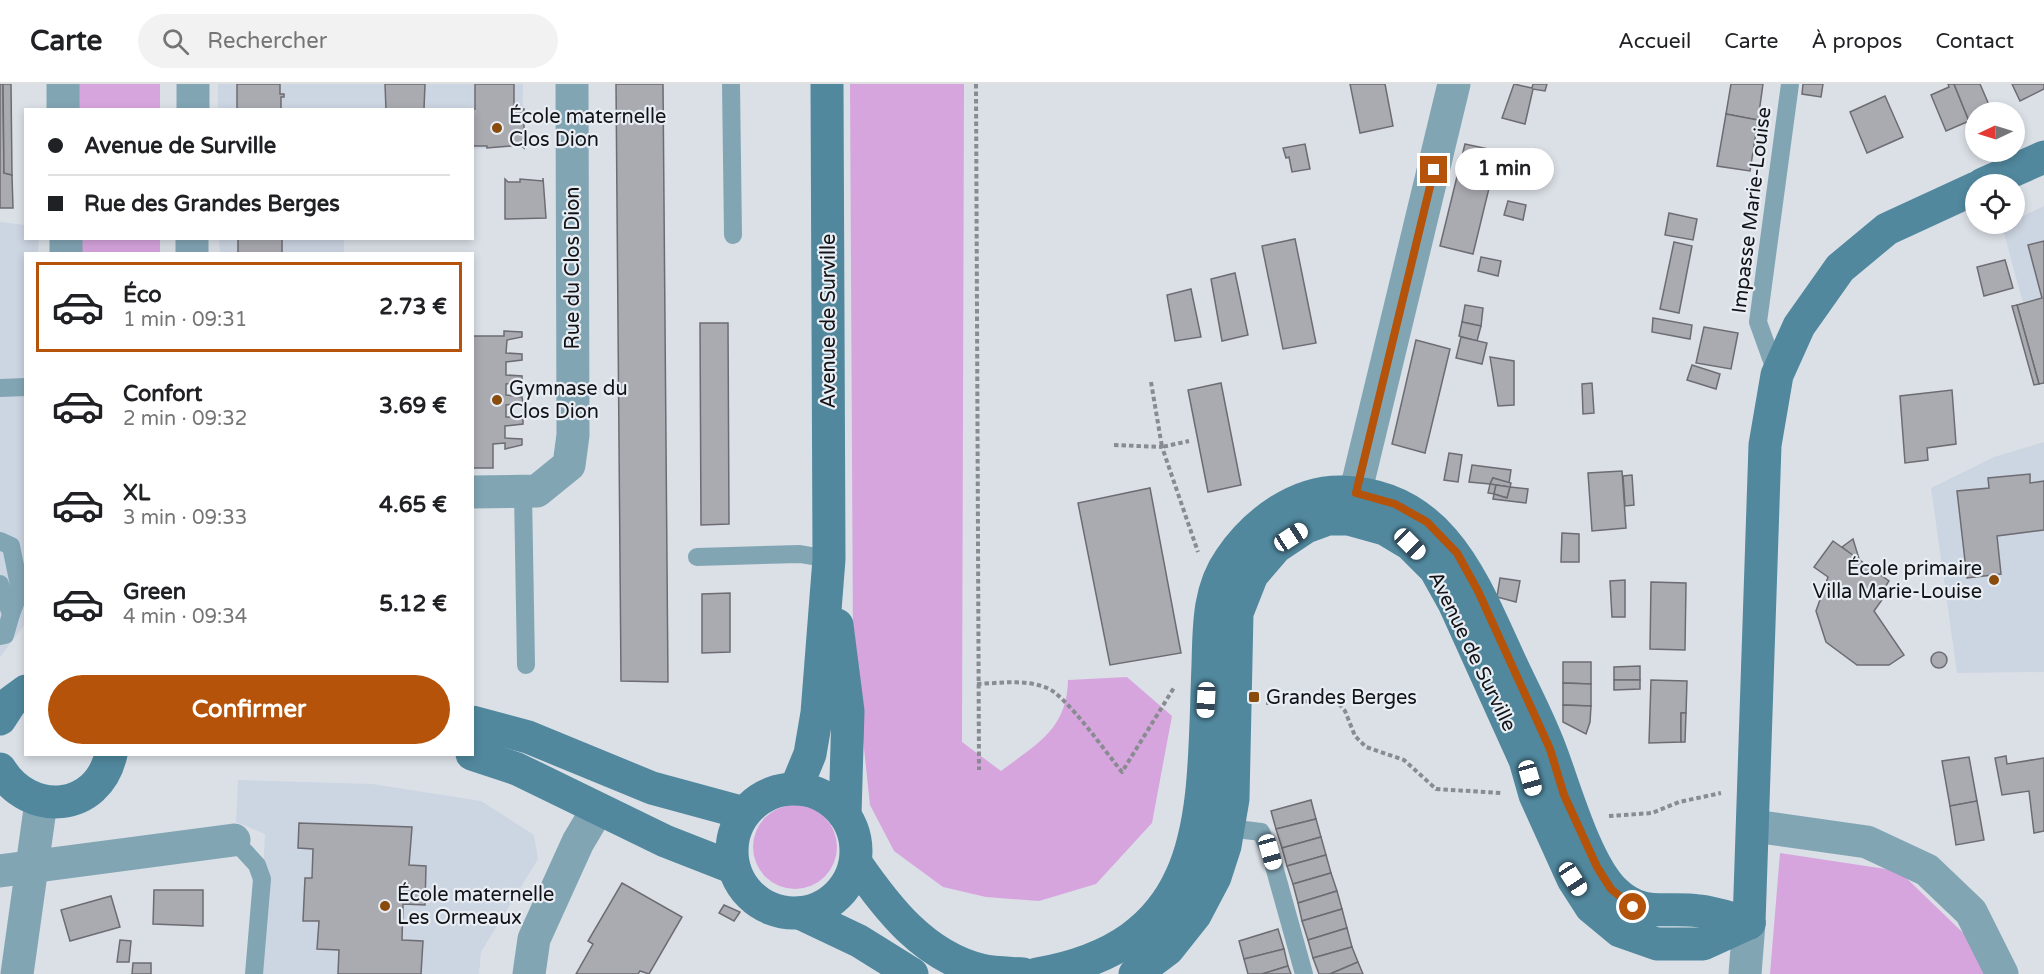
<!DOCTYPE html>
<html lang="fr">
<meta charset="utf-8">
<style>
:root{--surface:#fff;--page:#f2f2f2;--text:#202124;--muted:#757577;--line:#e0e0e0;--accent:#b45309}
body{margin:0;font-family:"Varela Round",sans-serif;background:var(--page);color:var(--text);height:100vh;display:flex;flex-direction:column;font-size:22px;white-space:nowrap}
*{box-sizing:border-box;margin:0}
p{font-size:20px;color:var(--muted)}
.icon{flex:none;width:33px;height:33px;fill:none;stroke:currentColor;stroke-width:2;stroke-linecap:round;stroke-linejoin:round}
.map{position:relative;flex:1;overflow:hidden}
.details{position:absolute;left:24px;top:168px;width:450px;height:504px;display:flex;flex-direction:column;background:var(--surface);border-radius:0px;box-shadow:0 3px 9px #0003}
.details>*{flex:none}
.hud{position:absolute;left:24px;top:24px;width:450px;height:132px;border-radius:0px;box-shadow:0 3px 9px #0003;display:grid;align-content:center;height:132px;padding:0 24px;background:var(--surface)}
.needle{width:39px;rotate:266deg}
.buttons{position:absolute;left:1965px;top:18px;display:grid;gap:12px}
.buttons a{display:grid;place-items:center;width:60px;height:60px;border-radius:50%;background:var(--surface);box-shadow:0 3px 9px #0003;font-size:30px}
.end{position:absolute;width:27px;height:27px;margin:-14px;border:8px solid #b45309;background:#fff;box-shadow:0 0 0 3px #fff}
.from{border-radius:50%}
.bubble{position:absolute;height:42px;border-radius:21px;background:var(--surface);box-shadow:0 3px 9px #0003;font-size:20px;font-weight:700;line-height:42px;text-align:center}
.car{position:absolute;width:18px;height:36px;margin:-18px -9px;border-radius:8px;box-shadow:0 0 4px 2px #0007;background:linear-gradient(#fff 24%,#345 0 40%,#fff 0 76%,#345 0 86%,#fff 0)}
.hud b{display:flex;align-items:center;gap:21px;height:57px;font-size:22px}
.hud b+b{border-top:2px solid var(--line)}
.hud i{width:15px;height:15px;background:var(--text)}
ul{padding:10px 0 0;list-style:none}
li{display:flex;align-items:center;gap:18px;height:90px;margin:0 12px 9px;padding:0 12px;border:3px solid transparent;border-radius:0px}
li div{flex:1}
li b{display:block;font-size:22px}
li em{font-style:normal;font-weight:700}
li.current{border-color:var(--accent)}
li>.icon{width:54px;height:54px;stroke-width:1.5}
.action{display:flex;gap:12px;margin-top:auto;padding:12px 24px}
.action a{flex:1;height:69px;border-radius:36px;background:var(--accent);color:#fff;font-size:24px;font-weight:700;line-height:69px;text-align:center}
header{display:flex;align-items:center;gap:36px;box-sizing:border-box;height:84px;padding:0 30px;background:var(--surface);border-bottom:2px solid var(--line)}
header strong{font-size:28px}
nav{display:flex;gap:33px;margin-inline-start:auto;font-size:21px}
.search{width:420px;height:54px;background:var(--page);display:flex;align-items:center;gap:15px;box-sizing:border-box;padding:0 21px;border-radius:33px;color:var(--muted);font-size:22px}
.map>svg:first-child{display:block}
</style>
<header>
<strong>Carte</strong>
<div class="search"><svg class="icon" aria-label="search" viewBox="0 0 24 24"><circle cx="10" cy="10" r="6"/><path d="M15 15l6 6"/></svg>Rechercher</div>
<nav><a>Accueil</a><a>Carte</a><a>À propos</a><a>Contact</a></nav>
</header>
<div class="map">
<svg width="2044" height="890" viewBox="0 0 2044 890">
<rect width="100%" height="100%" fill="#dbe0e7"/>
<g fill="#ccd5e2">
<path d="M 218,0 L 523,0 L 522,63 L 473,65 L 472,26 L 218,25 Z"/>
<path d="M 2044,122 L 2044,278 L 2021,212 L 2002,142 L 2014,140 L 2015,136 Z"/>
<path d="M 0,138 L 25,141 L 26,154 L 39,155 L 38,169 L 26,170 L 25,540 L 0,573 Z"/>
<path d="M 219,155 L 344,155 L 344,169 L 220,169 Z"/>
<path d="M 2044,358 L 2044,588 L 1957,589 L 1931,404 L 1994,373 Z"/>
<path d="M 238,696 L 372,700 L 481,717 L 534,751 L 538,775 L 481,868 L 479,890 L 258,890 L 265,750 L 236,738 Z"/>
</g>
<g fill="#d7a5de">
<rect x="77" y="0" width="83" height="25"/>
<path d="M 850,0 L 964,0 L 962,658 L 1001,687 C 1036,660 1067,646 1068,596 L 1127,593 L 1172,632 L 1152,739 L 1096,800 L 1039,817 L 986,813 L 943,803 L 894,767 L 870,721 L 853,560 Z"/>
<rect x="80" y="155" width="80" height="14"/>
<circle cx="795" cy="763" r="42"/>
<path d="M 1780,769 L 1899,787 L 1984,869 L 1989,890 L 1770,890 Z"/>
</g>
<g fill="#aaaab1" stroke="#6d6c73" stroke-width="1.5">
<path d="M 0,0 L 3,0 L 4,89 L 12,91 L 13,124 L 0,124 Z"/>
<path d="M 3,0 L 11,0 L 12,91 L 4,89 Z"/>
<path d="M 237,0 L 280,0 L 280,10 L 284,10 L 284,13 L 281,13 L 281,26 L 237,26 Z"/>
<path d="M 385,0 L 425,0 L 424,25 L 475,25 L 475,0 L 514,0 L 514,27 L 524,25 L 524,64 L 521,61 L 487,64 L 487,62 L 472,62 L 472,26 L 386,26 Z"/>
<path d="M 616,0 L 663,0 L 668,598 L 621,597 Z"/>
<path d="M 1350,0 L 1385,0 L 1393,42 L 1360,49 Z"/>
<path d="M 1514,0 L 1532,4 L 1533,0 L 1547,0 L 1545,7 L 1533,5 L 1525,40 L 1502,34 Z"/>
<path d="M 1731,0 L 1763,0 L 1758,36 L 1726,30 Z"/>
<path d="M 1803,0 L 1823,0 L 1821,13 L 1802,10 Z"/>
<path d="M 1948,0 L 1954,0 L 1969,37 L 1946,47 L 1931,11 L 1949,3 Z"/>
<path d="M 1954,0 L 1980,0 L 1992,28 L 1976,28 L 1976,35 L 1969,37 Z"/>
<path d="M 2012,0 L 2044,0 L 2044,5 L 2020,17 Z"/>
<path d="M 1885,12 L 1903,53 L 1867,69 L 1850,28 Z"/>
<path d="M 1726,30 L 1758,36 L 1750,87 L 1717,82 Z"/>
<path d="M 1305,60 L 1310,85 L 1292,88 L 1289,73 L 1286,74 L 1283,64 Z"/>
<path d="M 1465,60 L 1498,67 L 1473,170 L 1440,162 Z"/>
<path d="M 543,94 L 546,134 L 505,135 L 505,95 L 508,98 L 520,98 L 520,95 L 543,97 Z"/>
<path d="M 1508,117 L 1526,121 L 1523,136 L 1504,131 Z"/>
<path d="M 1669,129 L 1697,135 L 1693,156 L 1665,151 Z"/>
<rect x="238" y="154" width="44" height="16"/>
<path d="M 1295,155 L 1316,259 L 1283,265 L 1262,162 Z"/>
<path d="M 2044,157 L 2044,299 L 2039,300 L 2017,221 L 2042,214 L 2028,161 Z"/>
<path d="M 1674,158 L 1692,162 L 1679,229 L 1660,225 Z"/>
<path d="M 1481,173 L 1501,177 L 1498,192 L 1478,187 Z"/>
<path d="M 2005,176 L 2013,204 L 1984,212 L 1977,183 Z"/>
<path d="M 1235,189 L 1248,251 L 1222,257 L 1211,195 Z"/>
<path d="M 1191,205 L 1201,253 L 1175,257 L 1167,211 Z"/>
<path d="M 1465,221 L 1483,224 L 1481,242 L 1462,238 Z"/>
<path d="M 2017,221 L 2039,300 L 2034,301 L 2012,222 Z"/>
<path d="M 1653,234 L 1692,241 L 1690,255 L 1652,248 Z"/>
<path d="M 1462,238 L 1481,242 L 1477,257 L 1459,252 Z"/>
<path d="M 700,239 L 728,239 L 729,440 L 701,441 Z"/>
<path d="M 1704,243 L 1738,249 L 1731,285 L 1696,279 Z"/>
<path d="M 504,247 L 522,248 L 522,253 L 507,256 L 506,269 L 522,270 L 522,276 L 506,278 L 506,291 L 522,292 L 522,298 L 506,300 L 506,311 L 522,313 L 523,319 L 506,321 L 506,333 L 523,333 L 523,340 L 505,342 L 505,354 L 522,355 L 522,361 L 505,365 L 505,359 L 493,360 L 493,384 L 472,384 L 472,252 L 504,252 Z"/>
<path d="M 1461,253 L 1487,259 L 1482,280 L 1456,274 Z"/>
<path d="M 1416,256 L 1450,265 L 1425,369 L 1392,360 Z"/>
<path d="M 1490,273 L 1514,277 L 1514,321 L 1498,322 Z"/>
<path d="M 1692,281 L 1720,290 L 1716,305 L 1687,296 Z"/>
<path d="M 1221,299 L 1241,401 L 1208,408 L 1188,306 Z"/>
<path d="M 1592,299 L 1594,329 L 1583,330 L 1582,300 Z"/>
<path d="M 1952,306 L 1956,360 L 1927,364 L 1928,376 L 1905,379 L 1900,312 Z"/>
<path d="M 1449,369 L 1462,371 L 1458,398 L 1444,396 Z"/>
<path d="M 1472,381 L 1511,386 L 1509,399 L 1493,394 L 1490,400 L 1469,398 Z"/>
<path d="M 1622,387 L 1626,444 L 1592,447 L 1588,389 Z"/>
<path d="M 2030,390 L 2030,399 L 2044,397 L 2044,446 L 1997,452 L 2001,490 L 1967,494 L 1957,407 L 1989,404 L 1988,394 Z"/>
<path d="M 1632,391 L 1634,421 L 1625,422 L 1623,392 Z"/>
<path d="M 1493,394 L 1511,399 L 1510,403 L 1490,400 Z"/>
<path d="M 1490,400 L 1496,401 L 1494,410 L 1488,409 Z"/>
<path d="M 1496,401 L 1510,403 L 1507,414 L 1494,410 Z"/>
<path d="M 1510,403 L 1528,405 L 1526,419 L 1493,415 L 1494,410 L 1507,414 Z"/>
<path d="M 1150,404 L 1181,569 L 1110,581 L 1078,419 Z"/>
<path d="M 1562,449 L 1579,450 L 1579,478 L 1561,478 Z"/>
<path d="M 1853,455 L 1860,478 L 1842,463 Z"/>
<path d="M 1833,457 L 1889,497 L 1885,503 L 1889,506 L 1874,527 L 1904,571 L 1889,581 L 1857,581 L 1826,558 L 1816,527 L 1828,493 L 1814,483 Z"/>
<path d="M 1500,494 L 1520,497 L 1516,518 L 1497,513 Z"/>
<path d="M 1625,496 L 1625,533 L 1612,533 L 1610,497 Z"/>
<path d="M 1651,498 L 1686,499 L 1685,566 L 1650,565 Z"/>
<path d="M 730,509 L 730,568 L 702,569 L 702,510 Z"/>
<circle cx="1939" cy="576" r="8"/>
<path d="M 1563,578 L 1591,578 L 1591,600 L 1563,599 Z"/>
<path d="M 1640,582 L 1640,596 L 1614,596 L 1614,583 Z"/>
<path d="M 1614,596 L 1640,596 L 1640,605 L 1614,606 Z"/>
<path d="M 1651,596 L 1687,597 L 1686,629 L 1681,629 L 1681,658 L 1649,659 Z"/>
<path d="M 1563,599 L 1591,600 L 1591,622 L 1563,621 Z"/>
<path d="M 1563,621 L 1591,622 L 1590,638 L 1586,650 L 1563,638 Z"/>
<path d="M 1681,629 L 1686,629 L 1685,658 L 1681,658 Z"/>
<path d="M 2006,672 L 2007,680 L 2044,674 L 2044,747 L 2034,749 L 2029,707 L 2002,711 L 1995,674 Z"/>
<path d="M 1969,673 L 1977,717 L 1950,722 L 1942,677 Z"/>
<path d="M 1311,716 L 1316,735 L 1276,745 L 1271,727 Z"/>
<path d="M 1977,717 L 1984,756 L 1956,761 L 1950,722 Z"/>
<path d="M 1316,735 L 1321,753 L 1282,764 L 1276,745 Z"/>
<path d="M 299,739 L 412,743 L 409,781 L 426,782 L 425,821 L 403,820 L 402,856 L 423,857 L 421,890 L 338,890 L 339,866 L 317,865 L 319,837 L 303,837 L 305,794 L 312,794 L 313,765 L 298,764 Z"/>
<path d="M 1321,753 L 1326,771 L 1287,782 L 1282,764 Z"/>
<path d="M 1326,771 L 1331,789 L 1293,800 L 1287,782 Z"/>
<path d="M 1331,789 L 1337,807 L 1298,819 L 1293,800 Z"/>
<path d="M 622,799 L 682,833 L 649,890 L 640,887 L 638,890 L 576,890 L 593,860 L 588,857 Z"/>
<path d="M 154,806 L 203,806 L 203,842 L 153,840 Z"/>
<path d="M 1337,807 L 1342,825 L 1302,837 L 1298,819 Z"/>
<path d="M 111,812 L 120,843 L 70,857 L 61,826 Z"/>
<path d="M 724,821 L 740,828 L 734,837 L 719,829 Z"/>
<path d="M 1342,825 L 1347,844 L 1308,856 L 1302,837 Z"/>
<path d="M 1347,844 L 1352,863 L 1313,874 L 1308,856 Z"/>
<path d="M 1278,845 L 1284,865 L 1244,875 L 1239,857 Z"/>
<path d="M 120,856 L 131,857 L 129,878 L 117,878 Z"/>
<path d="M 1352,863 L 1358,878 L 1330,890 L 1319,890 L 1313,874 Z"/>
<path d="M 1284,865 L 1288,882 L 1262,890 L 1248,890 L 1244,875 Z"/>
<path d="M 1358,878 L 1363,890 L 1330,890 Z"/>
<path d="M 133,879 L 151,879 L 151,890 L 132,890 Z"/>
<path d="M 1288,882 L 1291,890 L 1262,890 Z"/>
</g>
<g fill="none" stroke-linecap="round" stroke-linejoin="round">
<g stroke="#888c91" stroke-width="4" stroke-dasharray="4.5 3" stroke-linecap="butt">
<path d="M 976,0 L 979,686"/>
<path d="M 1151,298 L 1162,363 L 1189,357"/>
<path d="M 1114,361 L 1162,363 L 1198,468"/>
<path d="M 977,600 C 1001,599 1025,595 1047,604 C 1066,611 1107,670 1122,688 L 1175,602"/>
<path d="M 1266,619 L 1336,616 L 1345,627 L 1355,652 L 1366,663 L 1404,676 L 1436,705 L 1501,709"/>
<path d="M 1609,732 L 1652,729 L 1679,718 L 1721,709"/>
</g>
<g stroke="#82a5b4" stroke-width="18">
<path d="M 731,0 L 733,151"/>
<path d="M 1777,291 L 1758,238 L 1790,0"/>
<path d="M 0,304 L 26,303"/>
<path d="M 523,408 L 526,581"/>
<path d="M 0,457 L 11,462 L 20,506 L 11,530"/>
<path d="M 697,473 L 800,470 L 829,475"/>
<path d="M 0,500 L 11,530 L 5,551 L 0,552"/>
<path d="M 1220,743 L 1261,748 L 1270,768 L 1304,890"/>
<path d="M 234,756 L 257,781 L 262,795 L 254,890"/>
</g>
<g stroke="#82a5b4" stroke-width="33">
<path d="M 63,0 L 63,26"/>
<path d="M 193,26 L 193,0"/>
<path d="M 66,154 L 66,170"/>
<path d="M 192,170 L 192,154"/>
<path d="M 472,408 L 537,407 L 569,381 L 573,351 L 572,0"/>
<path d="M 1349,435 L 1454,0"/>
<path d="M 1754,742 L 1867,758 L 1927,786 L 1971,828 L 2002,890"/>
<path d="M 0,787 L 234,756"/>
<path d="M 17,890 L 41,718"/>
<path d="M 529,890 L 534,855 L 578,758 L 597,726"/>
<path d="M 1745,890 L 1749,839"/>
</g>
<g stroke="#51889e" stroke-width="33">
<path d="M 1983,100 L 2044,73"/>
<path d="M 837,541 L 848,627 L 845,731"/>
<path d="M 0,635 L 11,618 L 26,607"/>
<path d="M 472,638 L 528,653 L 652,704 L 744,729"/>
<path d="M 472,670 L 517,685 L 665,757 L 734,784"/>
<path d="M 0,685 C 29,733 98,729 111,670"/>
<path d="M 796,704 L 810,670 L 817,629 L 829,475 L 827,0"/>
<circle cx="794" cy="767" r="62"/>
<path d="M 856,779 C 887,824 924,872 981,886 C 994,889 1009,889 1023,890"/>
<path d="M 800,829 L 859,857 L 912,890"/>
<path d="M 1749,839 L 1765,361 L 1777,291 L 1799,242 L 1840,184 L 1887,145 L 1976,104"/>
<path d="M 1037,890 C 1215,859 1202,725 1208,581 C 1209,545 1208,506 1230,475 C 1255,438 1297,407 1342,408 C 1441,411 1472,495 1507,571 C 1521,602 1538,633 1550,665 C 1565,704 1585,778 1614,807 C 1643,835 1664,822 1699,827 C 1716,829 1733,835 1749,839"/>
<path d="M 1135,890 L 1168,865 L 1195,831 L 1215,793 L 1225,762 L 1233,715 L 1237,529 L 1252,491 L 1276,463 L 1306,443 L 1328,435 L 1349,435 L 1385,445 L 1410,460 L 1435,485 L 1454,519 L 1525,676 L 1535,711 L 1573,795 L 1591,823 L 1620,847 L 1657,860 L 1703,860 L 1749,839"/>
</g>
</g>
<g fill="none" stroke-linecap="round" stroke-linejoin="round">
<path stroke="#b45309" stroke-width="8" d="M 1434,86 L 1356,409 L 1395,420 L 1427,438 L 1457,469 L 1478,507 L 1550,665 L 1564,711 L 1597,783 L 1611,805 L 1633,823"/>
</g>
<g fill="#894c0d" stroke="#e8edf4" stroke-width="2">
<circle cx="497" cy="44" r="6"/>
<circle cx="497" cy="316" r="6"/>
<circle cx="1994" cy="496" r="6"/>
<rect x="1248" y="607" width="12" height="12" rx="3"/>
<circle cx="385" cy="822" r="6"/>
</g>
<g text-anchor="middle" stroke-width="4.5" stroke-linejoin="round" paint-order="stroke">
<g font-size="20" fill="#121316" stroke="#e8edf4" text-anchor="start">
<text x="509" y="39">École maternelle<tspan x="509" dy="23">Clos Dion</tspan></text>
<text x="509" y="311">Gymnase du<tspan x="509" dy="23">Clos Dion</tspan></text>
<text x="1982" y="491" text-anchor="end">École primaire<tspan x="1982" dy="23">Villa Marie-Louise</tspan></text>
<text x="1266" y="620">Grandes Berges</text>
<text x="397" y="817">École maternelle<tspan x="397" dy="23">Les Ormeaux</tspan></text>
</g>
<g font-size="20" fill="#121316" stroke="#e8edf4">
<text transform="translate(1751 126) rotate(-83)" y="7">Impasse Marie-Louise</text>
<text transform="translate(572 184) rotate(-90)" y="7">Rue du Clos Dion</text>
<text transform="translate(828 237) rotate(-90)" y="7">Avenue de Surville</text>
<text transform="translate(1473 567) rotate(64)" y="7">Avenue de Surville</text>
</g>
</g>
</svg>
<div class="buttons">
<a><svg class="needle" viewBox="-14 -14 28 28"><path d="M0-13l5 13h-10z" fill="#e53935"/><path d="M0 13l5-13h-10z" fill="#757577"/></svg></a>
<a><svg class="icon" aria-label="locate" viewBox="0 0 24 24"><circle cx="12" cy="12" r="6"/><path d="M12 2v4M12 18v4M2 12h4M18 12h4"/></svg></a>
</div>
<i class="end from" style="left:1633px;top:823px"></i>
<i class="end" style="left:1434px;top:86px"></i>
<div class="bubble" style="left:1455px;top:64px;width:99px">1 min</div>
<i class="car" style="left:1291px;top:453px;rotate:57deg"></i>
<i class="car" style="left:1410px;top:460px;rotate:135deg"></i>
<i class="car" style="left:1206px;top:616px;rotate:183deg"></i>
<i class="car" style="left:1530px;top:694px;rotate:164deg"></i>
<i class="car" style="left:1270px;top:768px;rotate:164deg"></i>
<i class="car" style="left:1573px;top:795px;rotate:147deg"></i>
<div class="hud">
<b><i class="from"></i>Avenue de Surville</b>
<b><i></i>Rue des Grandes Berges</b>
</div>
<section class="details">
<ul>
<li class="current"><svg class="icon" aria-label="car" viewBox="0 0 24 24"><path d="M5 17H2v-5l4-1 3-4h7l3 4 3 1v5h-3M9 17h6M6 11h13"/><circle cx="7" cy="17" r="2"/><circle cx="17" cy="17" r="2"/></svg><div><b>Éco</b><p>1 min · 09:31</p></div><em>2.73 €</em></li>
<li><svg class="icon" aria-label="car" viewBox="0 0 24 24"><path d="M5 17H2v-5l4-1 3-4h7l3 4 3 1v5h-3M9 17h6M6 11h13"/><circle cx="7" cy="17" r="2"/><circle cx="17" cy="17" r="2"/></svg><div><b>Confort</b><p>2 min · 09:32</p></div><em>3.69 €</em></li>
<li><svg class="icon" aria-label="car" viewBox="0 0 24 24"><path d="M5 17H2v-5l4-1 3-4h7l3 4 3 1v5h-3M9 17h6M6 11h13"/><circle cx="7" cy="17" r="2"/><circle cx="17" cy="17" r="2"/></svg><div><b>XL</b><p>3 min · 09:33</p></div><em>4.65 €</em></li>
<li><svg class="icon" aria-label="car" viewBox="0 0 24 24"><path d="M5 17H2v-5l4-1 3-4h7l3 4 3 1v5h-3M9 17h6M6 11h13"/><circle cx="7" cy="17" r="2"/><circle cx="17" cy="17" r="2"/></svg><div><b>Green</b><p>4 min · 09:34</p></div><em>5.12 €</em></li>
</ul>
<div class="action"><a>Confirmer</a></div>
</section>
</div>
